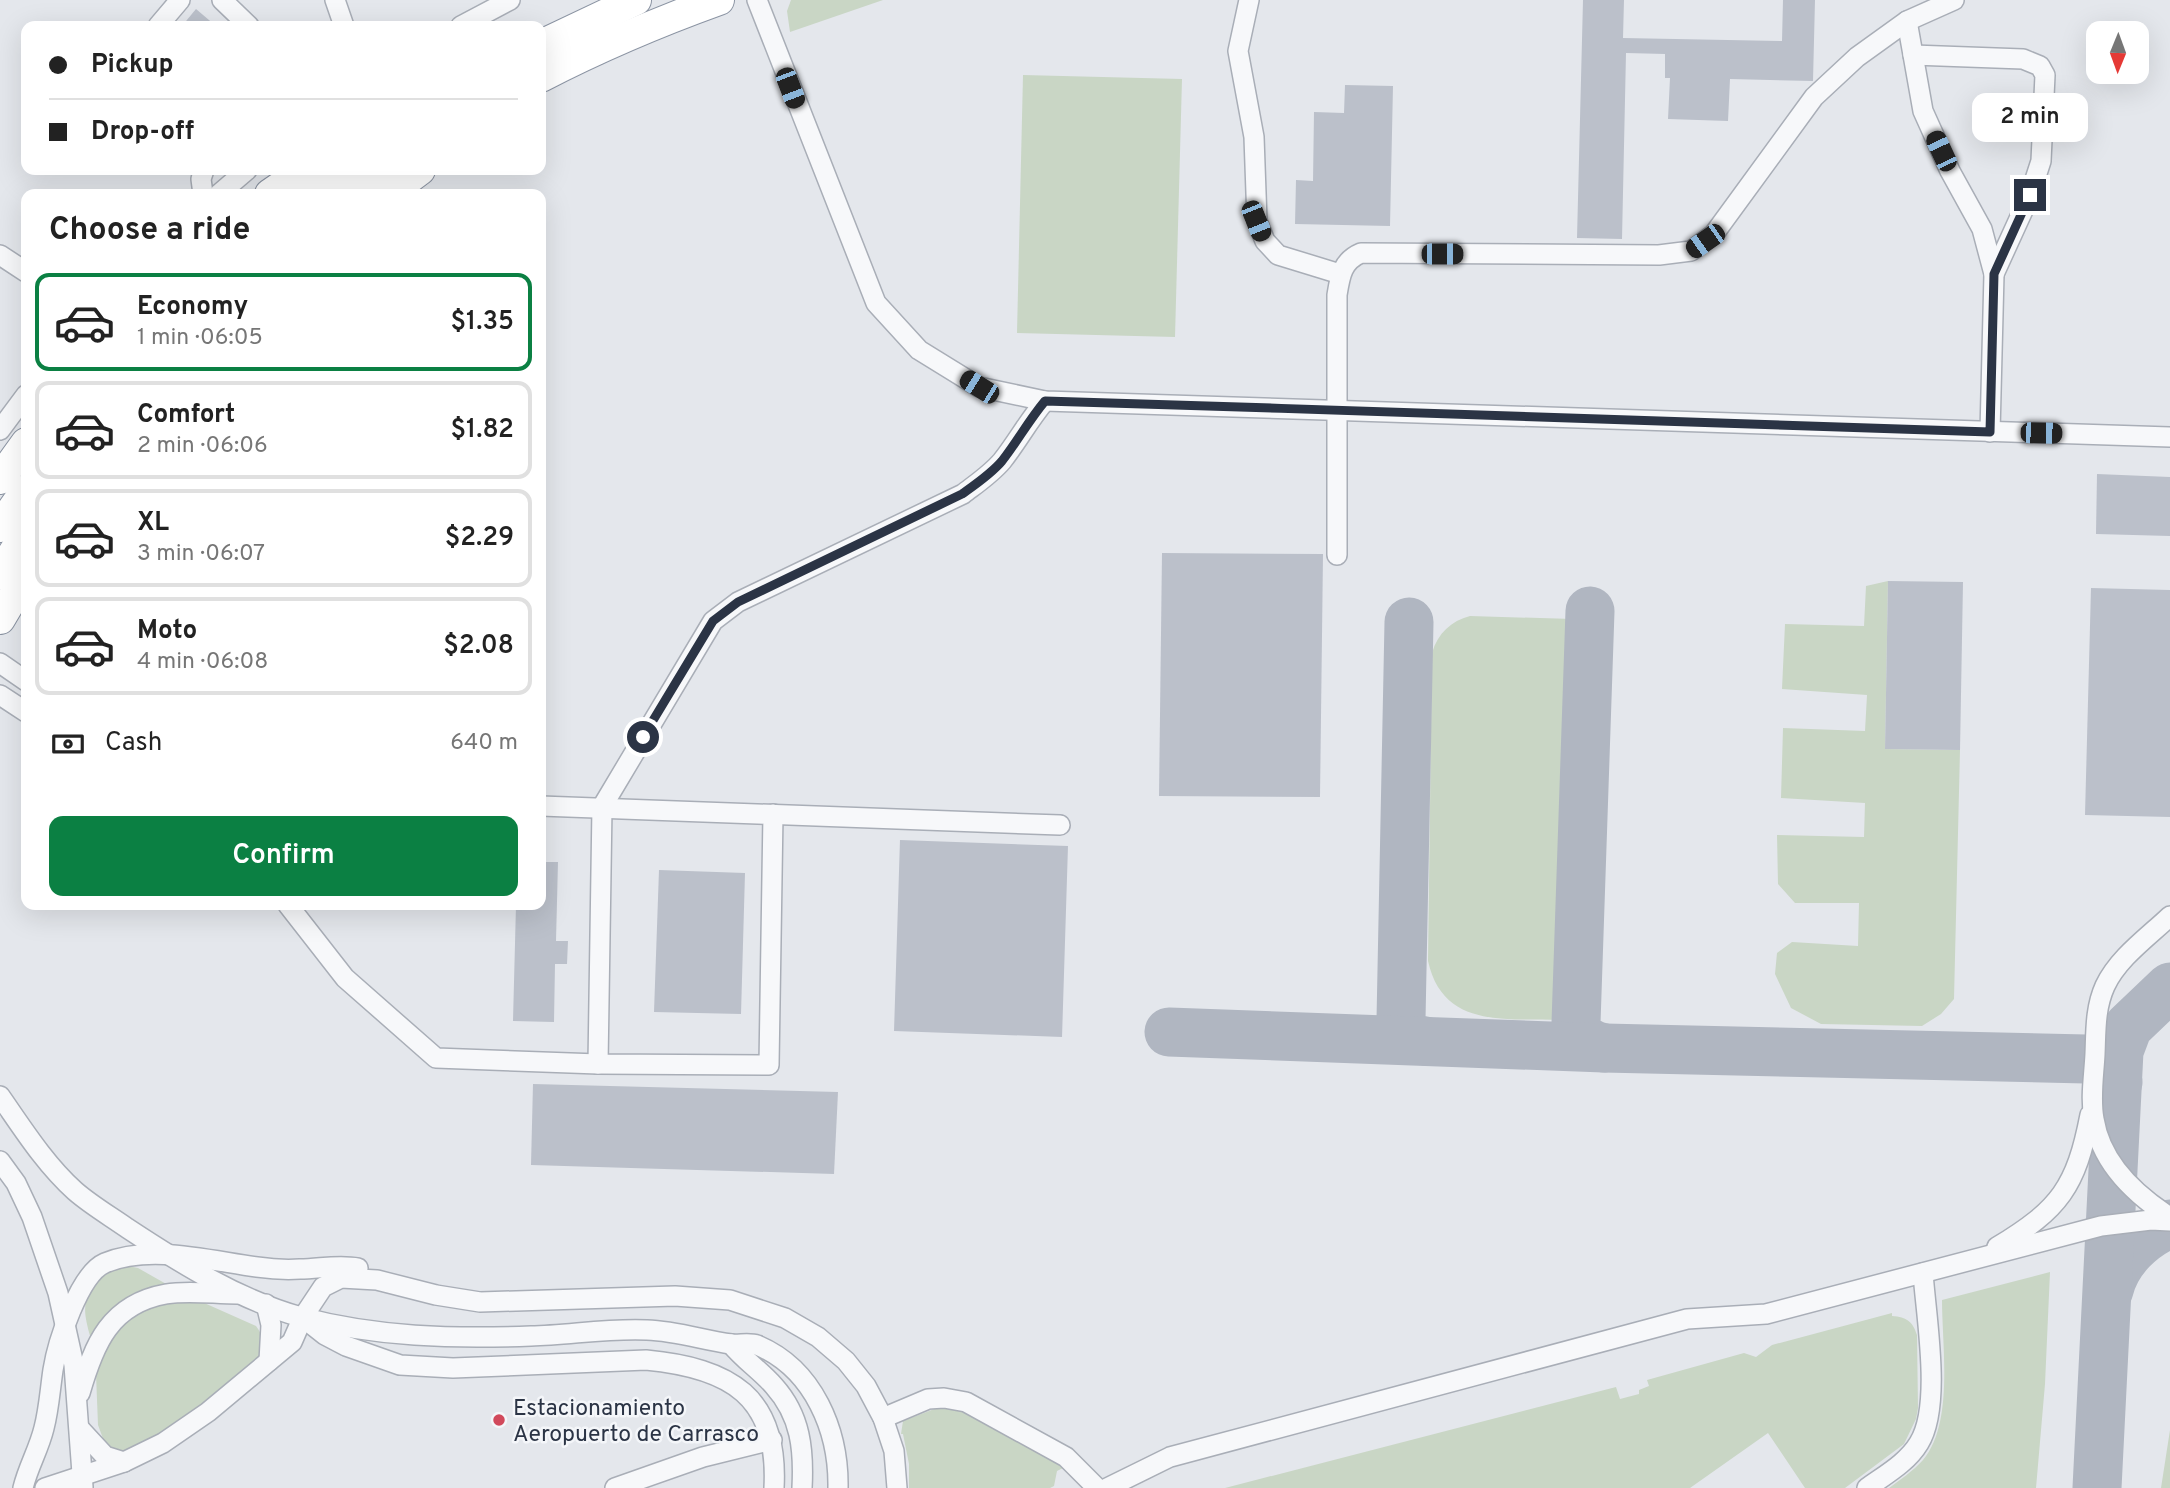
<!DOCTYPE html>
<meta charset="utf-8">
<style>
:root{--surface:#fff;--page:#f2f2f2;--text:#222;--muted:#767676;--line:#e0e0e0;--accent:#0b8043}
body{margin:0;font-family:Overpass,sans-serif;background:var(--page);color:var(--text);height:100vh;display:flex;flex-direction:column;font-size:26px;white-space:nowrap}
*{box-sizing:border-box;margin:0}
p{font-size:23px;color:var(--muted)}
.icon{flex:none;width:38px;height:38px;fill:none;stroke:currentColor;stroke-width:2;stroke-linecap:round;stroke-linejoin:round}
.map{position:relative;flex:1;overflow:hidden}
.panel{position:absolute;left:21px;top:189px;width:525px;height:721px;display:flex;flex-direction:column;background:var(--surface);border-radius:14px;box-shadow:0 7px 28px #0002}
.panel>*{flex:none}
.top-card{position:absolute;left:21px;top:21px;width:525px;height:154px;border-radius:14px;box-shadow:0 7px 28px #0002;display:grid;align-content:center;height:154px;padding:0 28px;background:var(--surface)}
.needle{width:46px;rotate:181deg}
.controls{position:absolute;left:2086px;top:21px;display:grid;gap:14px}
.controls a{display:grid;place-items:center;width:63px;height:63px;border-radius:14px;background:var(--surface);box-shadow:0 7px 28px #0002;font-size:35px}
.end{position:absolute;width:32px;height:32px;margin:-16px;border:9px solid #2b3445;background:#fff;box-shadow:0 0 0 4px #fff}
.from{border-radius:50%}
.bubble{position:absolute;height:49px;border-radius:14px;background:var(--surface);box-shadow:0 7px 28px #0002;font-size:23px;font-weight:600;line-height:49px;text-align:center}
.car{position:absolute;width:21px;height:42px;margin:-21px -10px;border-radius:9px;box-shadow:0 0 5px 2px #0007;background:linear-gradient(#222 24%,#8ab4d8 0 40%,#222 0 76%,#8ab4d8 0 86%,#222 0)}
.top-card b{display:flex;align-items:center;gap:24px;height:66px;font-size:26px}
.top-card b+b{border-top:2px solid var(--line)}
.top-card i{width:18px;height:18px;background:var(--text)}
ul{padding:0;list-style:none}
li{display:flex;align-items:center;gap:21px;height:98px;margin:0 14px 10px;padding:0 14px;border:4px solid var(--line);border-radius:14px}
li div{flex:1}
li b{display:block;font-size:26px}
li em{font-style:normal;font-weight:600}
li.active{border-color:var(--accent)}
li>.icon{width:63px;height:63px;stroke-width:1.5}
h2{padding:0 28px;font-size:32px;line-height:84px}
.pay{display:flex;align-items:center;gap:18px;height:77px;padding:0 28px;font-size:26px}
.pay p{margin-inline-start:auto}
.primary-button{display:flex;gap:14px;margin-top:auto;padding:14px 28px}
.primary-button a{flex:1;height:80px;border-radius:14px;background:var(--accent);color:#fff;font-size:28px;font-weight:600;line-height:80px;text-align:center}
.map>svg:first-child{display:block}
</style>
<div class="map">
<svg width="2170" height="1488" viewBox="0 0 2170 1488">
<rect width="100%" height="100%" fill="#e4e7ec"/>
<g fill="#c9d6c5">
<path d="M 791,0 L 883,0 L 790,32 L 787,11 Z"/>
<path d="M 1023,75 L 1182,79 L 1175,337 L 1017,333 Z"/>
<path d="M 1888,581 L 1885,749 L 1960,750 L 1954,999 L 1941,1014 L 1922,1026 L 1821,1024 L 1791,1008 L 1775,974 L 1777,953 L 1792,942 L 1858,946 L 1859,903 L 1795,903 L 1778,884 L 1777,835 L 1864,837 L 1865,803 L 1781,798 L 1783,728 L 1865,731 L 1867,695 L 1782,689 L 1785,624 L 1864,626 L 1866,586 Z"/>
<path d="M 1470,616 L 1573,619 L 1560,1020 C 1506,1018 1443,1029 1428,961 L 1432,653 C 1438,633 1451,621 1470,616 Z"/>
<path d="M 128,1266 L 138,1268 L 168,1285 L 91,1339 C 80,1302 84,1298 106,1269 Z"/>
<path d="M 2050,1272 L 2045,1384 L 2036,1488 L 1889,1488 C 1900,1480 1913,1471 1923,1460 C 1954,1423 1942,1347 1942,1300 Z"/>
<path d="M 155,1301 L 202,1302 L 256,1326 C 261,1333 266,1342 262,1351 C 250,1379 155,1443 125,1450 C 118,1452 112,1448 105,1444 L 98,1425 L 96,1374 L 99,1357 L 115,1326 Z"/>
<path d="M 1892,1313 L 1892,1316 C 1907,1317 1913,1322 1917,1335 L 1918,1408 L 1916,1419 L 1904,1444 L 1845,1488 L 1805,1488 L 1768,1433 L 1690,1488 L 1225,1488 L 1616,1387 L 1620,1399 L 1639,1394 L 1639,1390 L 1649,1386 L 1647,1380 L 1744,1353 L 1756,1357 L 1772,1345 Z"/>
<path d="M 942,1406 L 954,1408 L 969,1414 L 1065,1467 L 1057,1471 L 1054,1486 L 1050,1488 L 909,1488 L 909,1464 L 903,1434 L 901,1434 L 903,1421 Z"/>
<path d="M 2170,1430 L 2170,1488 L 2161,1488 Z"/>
</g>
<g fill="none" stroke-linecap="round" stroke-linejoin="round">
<g stroke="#b0b6c1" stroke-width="49">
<path d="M 1590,611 L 1576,1023 C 1579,1039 1589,1044 1604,1048"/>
<path d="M 1409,622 L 1401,1020 C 1404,1034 1411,1039 1425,1041"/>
<path d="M 1169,1032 L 1604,1048 L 2086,1059 L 2105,1065 L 2118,1082"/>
<path d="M 2109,1290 C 2116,1260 2142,1235 2170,1224"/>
<path d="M 2097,1488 L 2119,1051 L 2128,1027 L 2170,987"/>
</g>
</g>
<g fill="#bbc0ca">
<path d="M 1583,0 L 1624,0 L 1623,38 L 1782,41 L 1783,0 L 1815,0 L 1813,81 L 1730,79 L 1728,121 L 1668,119 L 1670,78 L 1665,78 L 1665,54 L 1626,53 L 1622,239 L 1577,238 Z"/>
<path d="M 196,9 L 216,26 L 182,26 Z"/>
<path d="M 1345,85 L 1393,86 L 1390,226 L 1295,224 L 1296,180 L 1313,181 L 1314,112 L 1344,113 Z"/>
<path d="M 2097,474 L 2170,477 L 2170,536 L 2096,534 Z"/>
<path d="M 1162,553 L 1323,554 L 1320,797 L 1159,796 Z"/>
<path d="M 1888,581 L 1963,582 L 1960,750 L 1885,749 Z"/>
<path d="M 2091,588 L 2170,590 L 2170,817 L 2085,815 Z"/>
<path d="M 900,840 L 1068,846 L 1062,1037 L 894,1031 Z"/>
<path d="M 541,862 L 558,862 L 556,941 L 568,941 L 567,964 L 555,964 L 554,1022 L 513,1021 L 516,905 L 541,905 Z"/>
<path d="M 659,870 L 745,873 L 741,1014 L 654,1012 Z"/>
<path d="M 533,1084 L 838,1092 L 834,1174 L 531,1165 Z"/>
</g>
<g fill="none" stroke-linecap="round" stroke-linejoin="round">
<g stroke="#a9aeb7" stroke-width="22">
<g id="minor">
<path d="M 222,0 L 249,26"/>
<path d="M 335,0 L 344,26"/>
<path d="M 757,0 L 876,303 L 919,350 L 979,387 L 1045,401 L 2170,437"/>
<path d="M 1249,0 L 1238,51 L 1254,137 L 1257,221 L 1265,241 L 1278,255 L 1340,274"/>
<path d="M 1907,21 L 1923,111 L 1950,171 L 1982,229 L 1994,274 L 1990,432"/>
<path d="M 158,26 L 180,0"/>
<path d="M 461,26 L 510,0"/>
<path d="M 1913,55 L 2023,59 L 2040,66 L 2045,75 L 2041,161 L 2030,195 L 1994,274"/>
<path d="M 203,194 L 201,179 L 204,170"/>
<path d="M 219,194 L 247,170"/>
<path d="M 0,255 L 26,272"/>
<path d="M 0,430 L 26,395"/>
<path d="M 1337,555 L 1337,295 C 1340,276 1342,261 1361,253 L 1659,255 L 1691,251 L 1714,234 L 1814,97 L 1857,57 L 1907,21 L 1954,0"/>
<path d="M 0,663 L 26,681"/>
<path d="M 0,695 L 26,712"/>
<path d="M 541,806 L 1060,825"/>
<path d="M 288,905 L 345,978 L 436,1058 L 598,1064 L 769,1065 L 773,814"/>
<path d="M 2170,916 C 2148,937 2118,958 2105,986 C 2095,1008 2096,1031 2095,1054 C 2094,1075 2090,1098 2094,1119 C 2101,1163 2134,1194 2170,1217"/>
<path d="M 598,1064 L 602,807 L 713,621 L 738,602 L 963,494 C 976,484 991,474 1002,461 C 1017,442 1029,420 1045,401"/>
<path d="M 0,1096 C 23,1129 45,1164 75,1191 C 91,1205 110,1216 127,1228 C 180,1263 239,1300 301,1317 C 376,1337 453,1339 531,1336 C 570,1335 608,1328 647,1330 C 676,1331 703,1340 731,1344 C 739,1345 749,1342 757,1345 C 814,1369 839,1431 838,1488"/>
<path d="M 0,1161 L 16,1183 L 32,1217 L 58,1293 L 74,1365 L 83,1487"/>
<path d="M 1997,1247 C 2060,1209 2076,1187 2090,1115"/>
<path d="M 266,1304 L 271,1325 L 269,1361"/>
<path d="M 306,1320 L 325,1335 L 346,1346 L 400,1365 L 453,1368 L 646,1360 C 730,1368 779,1396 774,1488"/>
<path d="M 731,1344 C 744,1360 761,1371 774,1386 C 801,1416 804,1450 802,1488"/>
<path d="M 80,1393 C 94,1344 110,1304 166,1294 C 188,1290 214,1294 237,1294"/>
<path d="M 883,1418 L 928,1399 L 944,1398 L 966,1402 L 1066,1457 L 1097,1488"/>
<path d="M 80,1429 L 105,1456 L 124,1462"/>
<path d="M 23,1488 C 28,1467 39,1449 44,1428 C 49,1409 50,1390 53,1370 C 57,1344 79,1274 105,1263 C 150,1244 211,1261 257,1267 C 271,1269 286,1270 300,1269 C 319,1269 338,1264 358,1268"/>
<path d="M 45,1488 L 124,1462 L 163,1443 L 208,1412 L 292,1342 L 303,1317 L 323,1287 L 341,1278 L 377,1280 L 436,1295 L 480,1302 L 675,1296 L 730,1300 L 785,1318 L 818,1337 L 846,1361 L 866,1386 L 883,1418 L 894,1451 L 897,1488"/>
<path d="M 615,1488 L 703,1457 L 772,1440"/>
<path d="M 1107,1488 L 1170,1457 L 1687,1319 L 1766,1314 L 2101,1226 L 2151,1220 L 2170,1221"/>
<path d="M 1867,1488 C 1885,1475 1907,1463 1919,1443 C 1942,1406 1926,1317 1923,1273"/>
</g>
</g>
<g stroke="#8b94a3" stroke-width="32">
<g id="highway">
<path d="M 541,45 L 636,0"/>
<path d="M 541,77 C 599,47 658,22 719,0"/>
<path d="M 270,194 L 305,170"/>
<path d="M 309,194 L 341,170"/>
<path d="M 350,194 L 385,170"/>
<path d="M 388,194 L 420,170"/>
<path d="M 0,479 L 26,443"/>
<path d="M 0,527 L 26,490"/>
<path d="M 0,574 L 26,533"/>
<path d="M 0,619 L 26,575"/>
</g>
</g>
<use href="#minor" stroke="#f7f8fa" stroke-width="19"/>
<use href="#highway" stroke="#fff" stroke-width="30"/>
</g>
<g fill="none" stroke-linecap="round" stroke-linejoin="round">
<path stroke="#2b3445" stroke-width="9" d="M 643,737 L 713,621 L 738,602 L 962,494 C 976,484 991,474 1002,461 C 1017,442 1029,420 1045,401 C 1360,411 1675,420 1990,432 L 1994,274 L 2030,195"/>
</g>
<circle fill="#d1495b" stroke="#f4f6f9" stroke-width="2.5" cx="499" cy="1420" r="7"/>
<g text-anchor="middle" stroke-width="5" stroke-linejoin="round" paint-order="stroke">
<g font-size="23" fill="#2b3445" stroke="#f4f6f9" text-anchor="start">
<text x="513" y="1415">Estacionamiento<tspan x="513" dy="26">Aeropuerto de Carrasco</tspan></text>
</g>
</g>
</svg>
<div class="controls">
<a><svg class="needle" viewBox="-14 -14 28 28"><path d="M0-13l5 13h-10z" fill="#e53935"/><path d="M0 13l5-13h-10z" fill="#767676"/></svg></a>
</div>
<i class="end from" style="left:643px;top:737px"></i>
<i class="end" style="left:2030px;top:195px"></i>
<div class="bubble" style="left:1972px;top:93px;width:116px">2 min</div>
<i class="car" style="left:790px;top:88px;rotate:159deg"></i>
<i class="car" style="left:1941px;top:151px;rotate:335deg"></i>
<i class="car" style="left:1256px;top:221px;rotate:158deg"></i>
<i class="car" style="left:1705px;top:241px;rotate:235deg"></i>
<i class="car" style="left:1442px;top:254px;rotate:90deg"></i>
<i class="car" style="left:979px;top:387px;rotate:302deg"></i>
<i class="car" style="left:2041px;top:433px;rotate:91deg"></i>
<div class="top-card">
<b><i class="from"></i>Pickup</b>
<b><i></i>Drop-off</b>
</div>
<section class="panel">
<h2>Choose a ride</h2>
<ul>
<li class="active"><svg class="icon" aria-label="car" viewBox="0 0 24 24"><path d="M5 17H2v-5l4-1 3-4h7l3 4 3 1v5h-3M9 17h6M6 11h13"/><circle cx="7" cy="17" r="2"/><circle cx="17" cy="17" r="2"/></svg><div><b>Economy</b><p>1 min · 06:05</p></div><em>$1.35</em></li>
<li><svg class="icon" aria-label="car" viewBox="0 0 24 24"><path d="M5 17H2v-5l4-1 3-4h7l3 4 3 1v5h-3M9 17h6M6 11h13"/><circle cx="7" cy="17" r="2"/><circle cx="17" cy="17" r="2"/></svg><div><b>Comfort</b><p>2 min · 06:06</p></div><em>$1.82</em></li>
<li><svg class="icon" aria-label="car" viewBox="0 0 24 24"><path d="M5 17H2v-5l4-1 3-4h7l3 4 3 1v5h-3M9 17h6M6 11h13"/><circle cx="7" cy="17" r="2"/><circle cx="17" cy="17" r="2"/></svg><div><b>XL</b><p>3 min · 06:07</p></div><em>$2.29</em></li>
<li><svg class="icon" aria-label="car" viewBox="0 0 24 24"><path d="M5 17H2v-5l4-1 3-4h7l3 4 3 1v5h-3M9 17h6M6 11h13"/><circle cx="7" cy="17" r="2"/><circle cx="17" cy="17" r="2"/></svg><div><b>Moto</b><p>4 min · 06:08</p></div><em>$2.08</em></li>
</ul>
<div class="pay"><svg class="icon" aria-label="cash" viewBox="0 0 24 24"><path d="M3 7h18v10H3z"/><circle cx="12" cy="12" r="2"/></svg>Cash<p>640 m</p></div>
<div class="primary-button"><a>Confirm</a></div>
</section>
</div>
